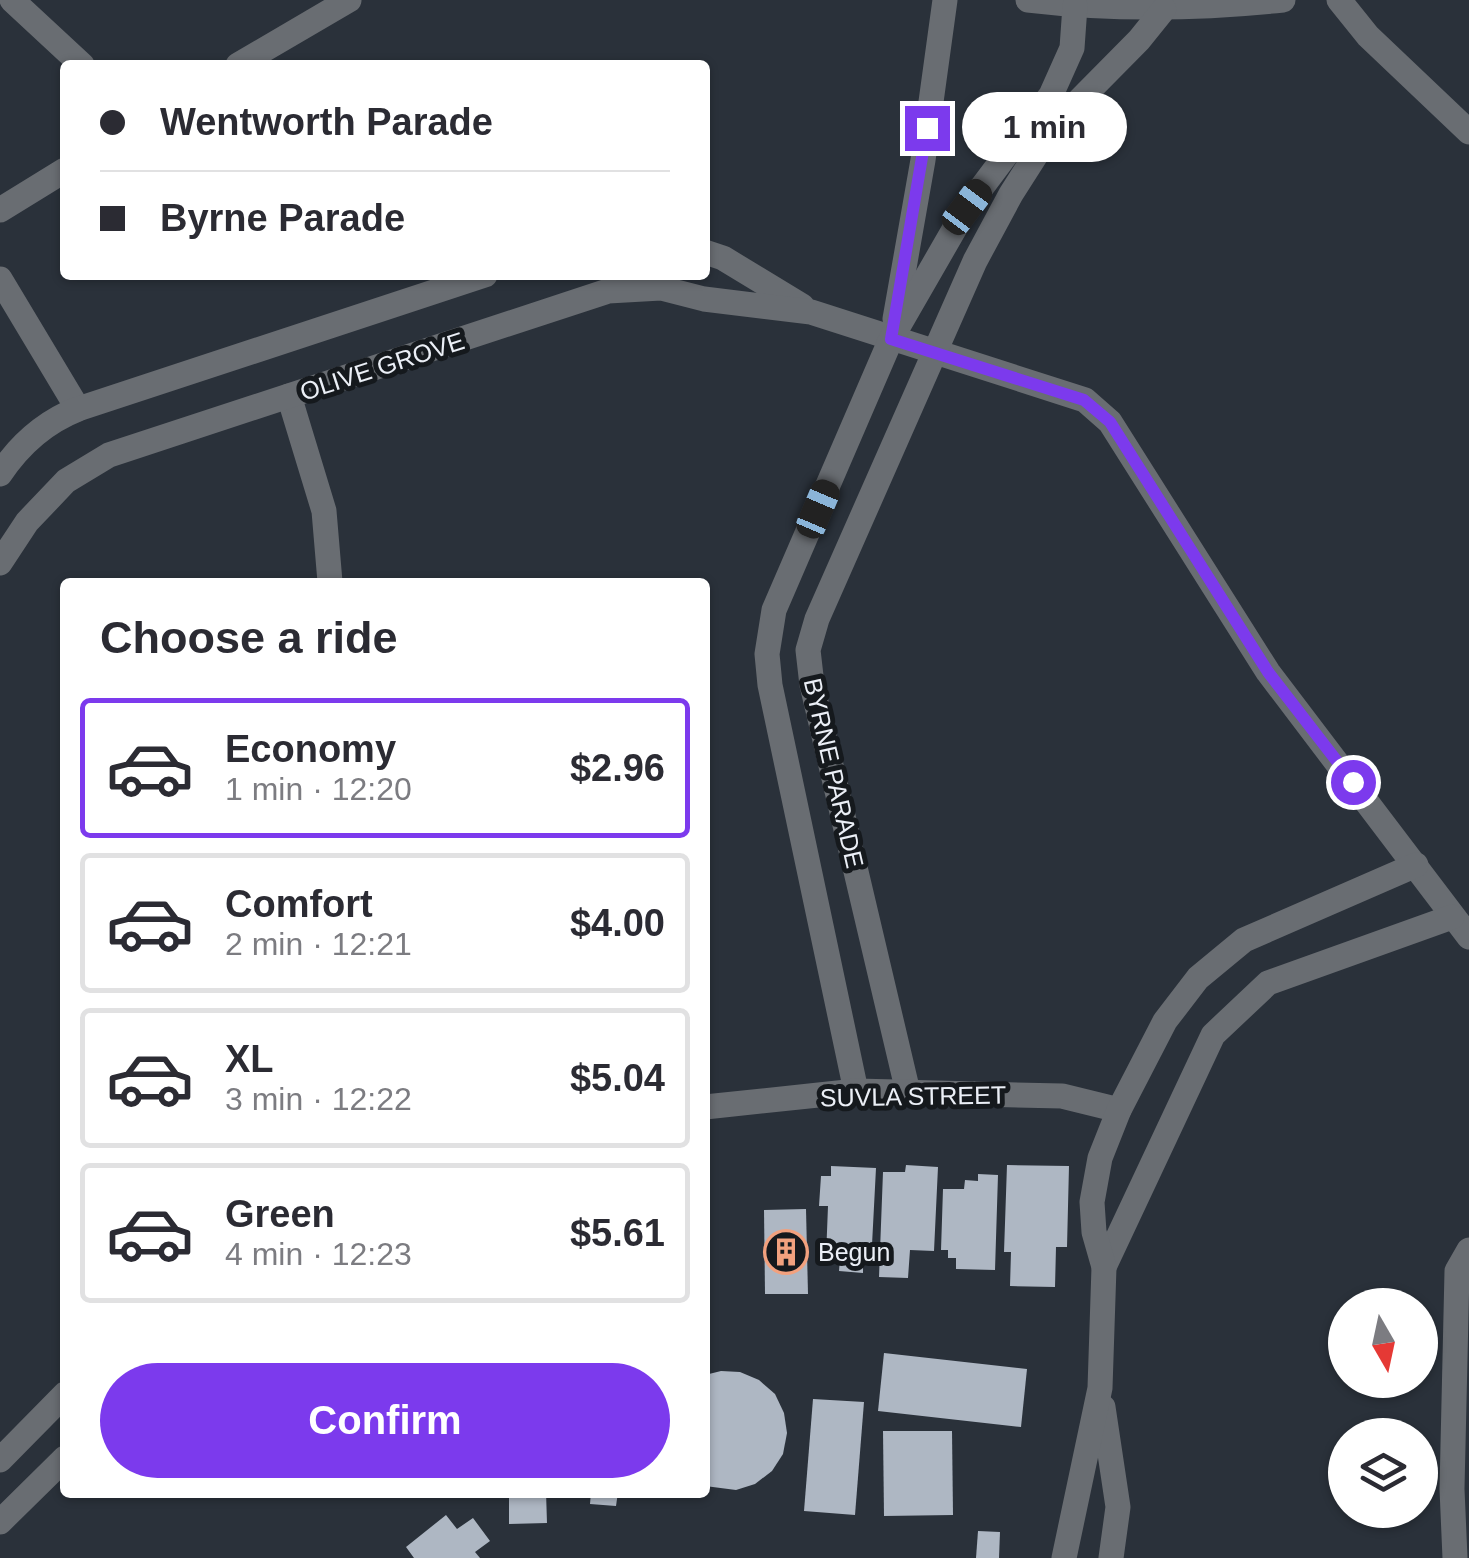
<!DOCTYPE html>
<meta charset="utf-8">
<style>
:root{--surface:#fff;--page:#f7f7f7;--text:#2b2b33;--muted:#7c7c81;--line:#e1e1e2;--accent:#7c3aed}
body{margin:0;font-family:Helvetica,sans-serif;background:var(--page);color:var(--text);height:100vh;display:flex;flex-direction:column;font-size:38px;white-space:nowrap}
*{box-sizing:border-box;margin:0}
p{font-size:32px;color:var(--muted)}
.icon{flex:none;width:55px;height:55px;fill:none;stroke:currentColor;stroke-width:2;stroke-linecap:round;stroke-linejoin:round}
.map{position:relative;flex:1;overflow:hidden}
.drawer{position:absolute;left:60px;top:578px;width:650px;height:920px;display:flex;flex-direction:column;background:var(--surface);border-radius:10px;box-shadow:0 2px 8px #0004}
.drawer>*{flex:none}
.guide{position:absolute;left:60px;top:60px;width:650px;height:220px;border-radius:10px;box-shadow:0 2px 8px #0004;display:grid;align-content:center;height:220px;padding:0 40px;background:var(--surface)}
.needle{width:65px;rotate:171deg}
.controls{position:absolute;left:1328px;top:1288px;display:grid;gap:20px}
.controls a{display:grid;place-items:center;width:110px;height:110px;border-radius:50%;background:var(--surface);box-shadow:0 2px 8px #0004;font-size:50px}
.end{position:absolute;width:45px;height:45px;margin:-22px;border:12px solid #7c3aed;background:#fff;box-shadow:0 0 0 5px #fff}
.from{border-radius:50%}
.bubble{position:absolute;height:70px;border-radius:35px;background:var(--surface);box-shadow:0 2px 8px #0004;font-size:32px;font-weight:700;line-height:70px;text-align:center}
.car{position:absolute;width:30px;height:60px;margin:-30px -15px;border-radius:12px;box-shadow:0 0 8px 2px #0007;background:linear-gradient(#222 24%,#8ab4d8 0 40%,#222 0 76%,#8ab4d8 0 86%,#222 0)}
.guide b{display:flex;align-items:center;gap:35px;height:95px;font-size:38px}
.guide b+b{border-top:2px solid var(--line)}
.guide i{width:25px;height:25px;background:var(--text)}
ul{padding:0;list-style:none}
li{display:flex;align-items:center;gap:30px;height:140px;margin:0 20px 15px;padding:0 20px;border:5px solid var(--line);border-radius:10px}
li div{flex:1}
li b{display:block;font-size:38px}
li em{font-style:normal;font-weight:700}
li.on{border-color:var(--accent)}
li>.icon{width:90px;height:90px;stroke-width:1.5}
h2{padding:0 40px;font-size:45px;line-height:120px}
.primary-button{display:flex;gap:20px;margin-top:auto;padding:20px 40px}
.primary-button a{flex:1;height:115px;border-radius:60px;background:var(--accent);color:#fff;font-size:40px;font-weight:700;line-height:115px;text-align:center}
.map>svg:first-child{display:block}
</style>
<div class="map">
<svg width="1469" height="1558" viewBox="0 0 1469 1558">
<rect width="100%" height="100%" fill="#2a313a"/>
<g fill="#aeb7c3">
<path d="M 906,1165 L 938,1167 L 934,1251 L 910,1250 L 908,1278 L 879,1277 L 883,1172 L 905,1172 Z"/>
<path d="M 1007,1165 L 1069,1166 L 1067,1247 L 1056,1247 L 1055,1287 L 1010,1286 L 1011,1252 L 1004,1252 Z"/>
<path d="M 831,1166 L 876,1168 L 871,1264 L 863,1261 L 863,1273 L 839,1271 L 840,1258 L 826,1257 L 828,1206 L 819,1206 L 821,1176 L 831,1176 Z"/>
<path d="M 978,1174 L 998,1175 L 995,1270 L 956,1269 L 956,1258 L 948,1258 L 948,1250 L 941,1250 L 943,1189 L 964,1189 L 965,1180 L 978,1181 Z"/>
<path d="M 806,1209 L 808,1294 L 765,1294 L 764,1210 Z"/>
<path d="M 884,1353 L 1027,1369 L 1021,1427 L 878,1411 Z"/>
<path d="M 721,1371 L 740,1372 L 759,1380 L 775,1394 L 784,1413 L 787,1433 L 783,1454 L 772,1471 L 755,1484 L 736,1490 L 705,1486 L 705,1375 Z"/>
<path d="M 813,1399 L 864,1402 L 855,1515 L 804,1511 Z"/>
<path d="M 883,1431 L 952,1431 L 953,1515 L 884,1516 Z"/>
<path d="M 509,1492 L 546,1492 L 547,1523 L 509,1524 Z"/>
<path d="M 591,1492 L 618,1492 L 616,1506 L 590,1504 Z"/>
<path d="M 446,1515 L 457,1529 L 473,1518 L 490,1541 L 475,1552 L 480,1558 L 414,1558 L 406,1547 Z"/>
<path d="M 978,1531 L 1000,1532 L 999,1558 L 976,1558 Z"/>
</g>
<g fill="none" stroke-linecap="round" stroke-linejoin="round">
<g stroke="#696d72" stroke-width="25">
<path d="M 12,0 L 82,65"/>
<path d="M 1028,0 C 1113,10 1198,9 1283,0"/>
<path d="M 1339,0 L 1368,36 L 1469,132"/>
<path d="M 238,65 L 349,0"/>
<path d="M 0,210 L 65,170"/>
<path d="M 705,252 L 723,258 L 802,306"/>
<path d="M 0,279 L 78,409"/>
<path d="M 895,319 L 923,160 L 945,0"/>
<path d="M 289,396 L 324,511 L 330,582"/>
<path d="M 0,474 C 20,444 45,422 78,409 L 485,275"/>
<path d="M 0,563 L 27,522 L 66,481 L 109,455 L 608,291 L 661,288 L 704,299 L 811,312 L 1085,400 L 1110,422 L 1268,672 L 1469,937"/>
<path d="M 856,1091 L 770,685 L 767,654 L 774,610 L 891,339 L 967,207 L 1051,95 L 1072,48 L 1075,6"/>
<path d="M 908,1092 L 812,685 L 808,650 L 817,619 L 975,261 L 1011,194 L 1055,125 L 1139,40 L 1164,9"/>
<path d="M 705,1107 L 856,1091 L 1062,1096 L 1119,1110"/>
<path d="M 1104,1267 L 1213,1035 L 1268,983 L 1452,917"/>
<path d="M 1103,1407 L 1118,1507 L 1111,1558"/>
<path d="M 0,1460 L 65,1394"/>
<path d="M 0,1522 L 65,1458"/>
<path d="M 1064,1558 L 1100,1388 L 1104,1267 L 1094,1232 L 1092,1202 L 1100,1158 L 1119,1110 L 1165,1021 L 1198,978 L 1244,940 L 1416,865"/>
<path d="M 1455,1558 L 1452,1489 L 1457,1271 L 1469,1250"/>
</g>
</g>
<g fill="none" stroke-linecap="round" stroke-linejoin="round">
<path stroke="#7c3aed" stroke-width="12" d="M 927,128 L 891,339 L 1084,400 L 1110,422 L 1268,672 L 1353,782"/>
</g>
<defs>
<g id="building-ring" transform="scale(2.25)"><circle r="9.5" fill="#15191d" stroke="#f2a17e" stroke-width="1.5"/><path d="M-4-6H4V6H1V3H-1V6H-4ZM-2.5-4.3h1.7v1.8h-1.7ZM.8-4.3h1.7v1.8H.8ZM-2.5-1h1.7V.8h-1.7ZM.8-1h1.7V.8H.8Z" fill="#f2a17e"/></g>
</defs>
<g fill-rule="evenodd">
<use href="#building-ring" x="786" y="1252"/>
</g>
<g text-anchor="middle" stroke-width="10" stroke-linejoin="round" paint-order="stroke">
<g font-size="25" fill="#ebeff6" stroke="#15191d">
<text transform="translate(382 366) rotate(-18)" y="9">OLIVE GROVE</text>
<text transform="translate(834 773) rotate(77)" y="9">BYRNE PARADE</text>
<text transform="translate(913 1096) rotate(-1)" y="9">SUVLA STREET</text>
</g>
<g font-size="25" fill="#ebeff6" stroke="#15191d" text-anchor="start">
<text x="818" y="1261">Begun</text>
</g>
</g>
</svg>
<div class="controls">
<a><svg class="needle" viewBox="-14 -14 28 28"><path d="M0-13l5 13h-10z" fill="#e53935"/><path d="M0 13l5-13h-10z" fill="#7c7c81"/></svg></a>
<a><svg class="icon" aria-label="layers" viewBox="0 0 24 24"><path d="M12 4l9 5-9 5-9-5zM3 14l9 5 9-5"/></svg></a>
</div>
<i class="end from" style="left:1353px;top:782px"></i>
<i class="end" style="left:927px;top:128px"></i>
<div class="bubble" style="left:962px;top:92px;width:165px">1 min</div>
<i class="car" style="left:967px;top:207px;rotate:37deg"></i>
<i class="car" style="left:818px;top:509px;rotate:23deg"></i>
<div class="guide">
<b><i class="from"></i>Wentworth Parade</b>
<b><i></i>Byrne Parade</b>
</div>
<section class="drawer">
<h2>Choose a ride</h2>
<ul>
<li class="on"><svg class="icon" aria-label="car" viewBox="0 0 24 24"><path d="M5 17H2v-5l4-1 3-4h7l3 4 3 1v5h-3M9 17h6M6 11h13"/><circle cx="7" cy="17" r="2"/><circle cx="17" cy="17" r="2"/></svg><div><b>Economy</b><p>1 min · 12:20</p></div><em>$2.96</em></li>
<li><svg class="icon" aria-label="car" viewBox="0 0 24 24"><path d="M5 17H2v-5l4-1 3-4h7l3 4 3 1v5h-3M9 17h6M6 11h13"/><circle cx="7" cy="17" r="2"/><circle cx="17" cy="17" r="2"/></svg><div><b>Comfort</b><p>2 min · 12:21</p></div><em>$4.00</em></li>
<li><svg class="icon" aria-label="car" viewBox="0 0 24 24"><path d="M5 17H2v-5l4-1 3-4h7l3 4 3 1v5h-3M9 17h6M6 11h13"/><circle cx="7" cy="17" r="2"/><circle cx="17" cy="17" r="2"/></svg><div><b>XL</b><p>3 min · 12:22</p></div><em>$5.04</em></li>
<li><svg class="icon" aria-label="car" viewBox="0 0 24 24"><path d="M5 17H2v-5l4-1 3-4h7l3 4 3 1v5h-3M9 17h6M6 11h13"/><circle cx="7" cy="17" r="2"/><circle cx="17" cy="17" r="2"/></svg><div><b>Green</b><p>4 min · 12:23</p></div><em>$5.61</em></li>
</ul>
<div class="primary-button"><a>Confirm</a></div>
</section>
</div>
